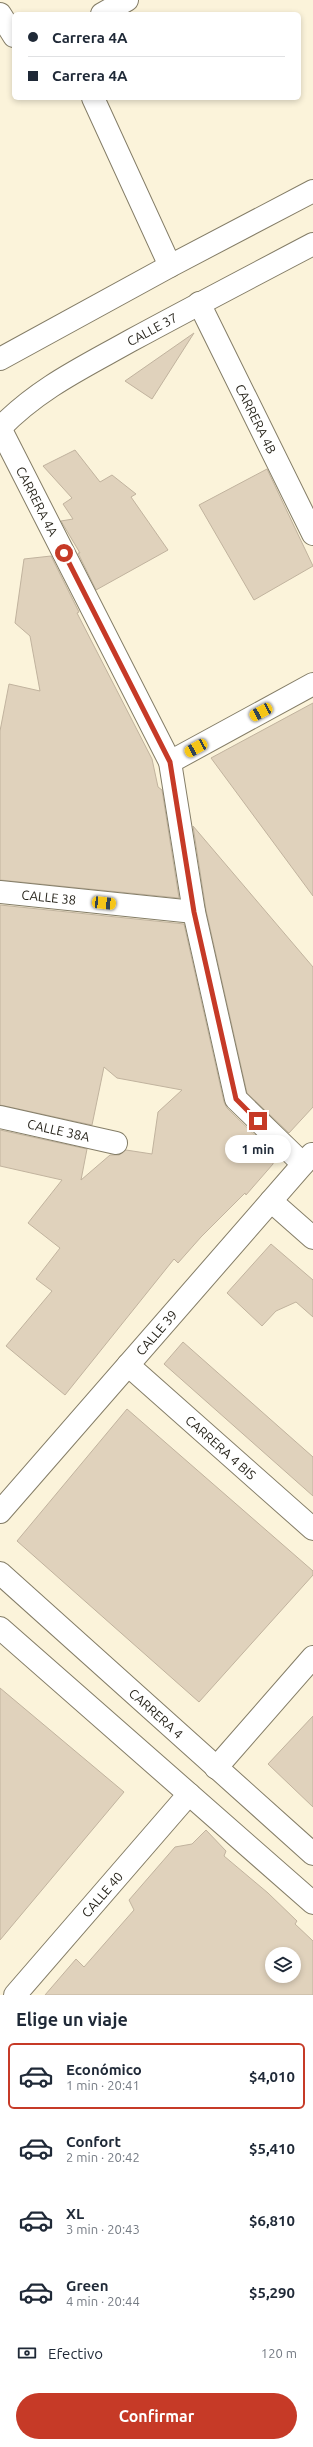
<!DOCTYPE html>
<html lang="es">
<meta charset="utf-8">
<style>
:root{--surface:#fff;--page:#f6f6f7;--text:#1f2937;--muted:#747a83;--line:#e0e1e3;--accent:#c63a27}
body{margin:0;font-family:Ubuntu,sans-serif;background:var(--page);color:var(--text);height:100vh;display:flex;flex-direction:column;font-size:15px;white-space:nowrap}
*{box-sizing:border-box;margin:0}
p{font-size:13px;color:var(--muted)}
.icon{flex:none;width:22px;height:22px;fill:none;stroke:currentColor;stroke-width:2;stroke-linecap:round;stroke-linejoin:round}
.map{position:relative;height:1995px;overflow:hidden}
.details{display:flex;flex-direction:column;background:var(--surface);flex:1}
.details>*{flex:none}
.guide{position:absolute;left:12px;top:12px;width:289px;height:88px;border-radius:6px;box-shadow:0 2px 6px #0003;display:grid;align-content:center;height:88px;padding:0 16px;background:var(--surface)}
.buttons{position:absolute;left:265px;top:1947px;display:grid;gap:8px}
.buttons a{display:grid;place-items:center;width:36px;height:36px;border-radius:50%;background:var(--surface);box-shadow:0 2px 6px #0003;font-size:20px}
.end{position:absolute;width:18px;height:18px;margin:-9px;border:5px solid #c63a27;background:#fff;box-shadow:0 0 0 2px #fff}
.from{border-radius:50%}
.bubble{position:absolute;height:28px;border-radius:14px;background:var(--surface);box-shadow:0 2px 6px #0003;font-size:13px;font-weight:700;line-height:28px;text-align:center}
.car{position:absolute;width:12px;height:24px;margin:-12px -6px;border-radius:5px;box-shadow:0 0 3px 1px #0007;background:linear-gradient(#f5c518 24%,#345 0 40%,#f5c518 0 76%,#345 0 86%,#f5c518 0)}
.guide b{display:flex;align-items:center;gap:14px;height:38px;font-size:15px}
.guide b+b{border-top:1px solid var(--line)}
.guide i{width:10px;height:10px;background:var(--text)}
ul{padding:0;list-style:none}
li{display:flex;align-items:center;gap:12px;height:66px;margin:0 8px 6px;padding:0 8px;border:2px solid transparent;border-radius:6px}
li div{flex:1}
li b{display:block;font-size:15px}
li em{font-style:normal;font-weight:700}
li.current{border-color:var(--accent)}
li>.icon{width:36px;height:36px;stroke-width:1.5}
h2{padding:0 16px;font-size:18px;line-height:48px}
.pay{display:flex;align-items:center;gap:10px;height:44px;padding:0 16px;font-size:15px}
.pay p{margin-inline-start:auto}
.cta{display:flex;gap:8px;margin-top:auto;padding:8px 16px}
.cta a{flex:1;height:46px;border-radius:24px;background:var(--accent);color:#fff;font-size:16px;font-weight:700;line-height:46px;text-align:center}
.map>svg:first-child{display:block}
</style>
<div class="map">
<svg width="313" height="1995" viewBox="0 0 313 1995">
<rect width="100%" height="100%" fill="#fbf3da"/>
<g fill="#e0d2bc" stroke="#c1b39e" fill-rule="evenodd">
<path d="M 194,333 L 152,399 L 125,381 Z"/>
<path d="M 75,450 L 100,482 L 112,475 L 136,494 L 131,497 L 168,550 L 96,590 L 78,553 L 80,553 L 61,521 L 73,519 L 63,504 L 72,498 L 43,466 Z"/>
<path d="M 267,469 L 313,566 L 254,600 L 199,505 Z"/>
<path d="M 51,556 L 79,612 L 77,613 L 152,759 L 158,787 L 162,790 L 179,898 L 0,880 L 0,731 L 9,684 L 40,691 L 30,636 L 15,623 L 24,559 Z"/>
<path d="M 313,703 L 313,896 L 211,758 Z"/>
<path d="M 193,826 L 313,967 L 313,1107 L 289,1133 L 247,1093 L 206,910 Z"/>
<path d="M 0,905 L 184,924 L 224,1102 L 227,1108 L 274,1154 L 273,1164 L 246,1195 L 245,1193 L 201,1237 L 178,1263 L 174,1259 L 65,1395 L 6,1346 L 52,1291 L 36,1279 L 60,1248 L 28,1223 L 62,1180 L 0,1166 L 0,1130 L 87,1149 L 81,1180 L 110,1155 L 119,1155 L 126,1150 L 152,1154 L 158,1112 L 182,1090 L 117,1078 L 104,1067 L 92,1125 L 0,1105 Z"/>
<path d="M 271,1244 L 313,1280 L 313,1317 L 296,1302 L 276,1311 L 262,1326 L 227,1293 Z"/>
<path d="M 183,1342 L 313,1457 L 313,1496 L 164,1364 Z"/>
<path d="M 127,1409 L 313,1571 L 313,1575 L 199,1702 L 17,1541 Z"/>
<path d="M 0,1688 L 124,1792 L 0,1940 Z"/>
<path d="M 313,1716 L 313,1807 L 268,1764 Z"/>
<path d="M 206,1830 L 226,1851 L 224,1856 L 268,1893 L 297,1921 L 295,1924 L 313,1941 L 313,1995 L 45,1995 L 76,1959 L 84,1967 L 134,1910 L 129,1900 L 175,1847 L 192,1844 ZM 272,1954 L 294,1954 L 294,1976 L 272,1976 Z"/>
</g>
<g fill="none" stroke-linecap="round" stroke-linejoin="round">
<g stroke="#847d67" stroke-width="24">
<g id="minor">
<path d="M 0,14 L 14,36"/>
<path d="M 102,14 L 127,0"/>
<path d="M 93,98 L 170,266"/>
<path id="s1" d="M 199,303 L 313,534"/>
<path id="s2" d="M 0,428 L 170,762 L 194,912 L 236,1099 L 303,1164"/>
<path d="M 170,762 L 313,684"/>
<path id="s3" d="M 0,892 L 194,912"/>
<path id="s4" d="M 0,1117 L 116,1143"/>
<path d="M 271,1201 L 313,1238"/>
<path id="s5" d="M 128,1365 L 313,1529"/>
<path id="s6" d="M 0,1512 L 312,1154"/>
<path d="M 216,1768 L 313,1657"/>
<path id="s7" d="M 15,1995 L 189,1794"/>
</g>
</g>
<g stroke="#847d67" stroke-width="24">
<g id="major">
<path d="M 0,359 L 170,266 L 313,191"/>
<path id="s8" d="M 0,428 C 39,388 82,368 130,341 C 191,308 252,276 313,244"/>
<path id="s9" d="M 0,1573 L 313,1854"/>
<path d="M 0,1628 L 313,1903"/>
</g>
</g>
<use href="#minor" stroke="#fff" stroke-width="22"/>
<use href="#major" stroke="#fff" stroke-width="22"/>
</g>
<g fill="none" stroke-linecap="round" stroke-linejoin="round">
<path stroke="#c63a27" stroke-width="5" d="M 64,553 L 170,762 L 194,912 L 236,1099 L 258,1121"/>
</g>
<g text-anchor="middle" stroke-width="3.5" stroke-linejoin="round" paint-order="stroke">
<g font-size="13" fill="#221f16" stroke="#fbf3da">
<text dy="5" stroke="none"><textPath href="#s8" startOffset="182">CALLE 37</textPath></text>
<text dy="5" stroke="none"><textPath href="#s1" startOffset="129">CARRERA 4B</textPath></text>
<text dy="5" stroke="none"><textPath href="#s2" startOffset="82">CARRERA 4A</textPath></text>
<text dy="5" stroke="none"><textPath href="#s3" startOffset="49">CALLE 38</textPath></text>
<text dy="5" stroke="none"><textPath href="#s4" startOffset="60">CALLE 38A</textPath></text>
<text dy="5" stroke="none"><textPath href="#s6" startOffset="238">CALLE 39</textPath></text>
<text dy="5" stroke="none"><textPath href="#s5" startOffset="124">CARRERA 4 BIS</textPath></text>
<text dy="5" stroke="none"><textPath href="#s9" startOffset="210">CARRERA 4</textPath></text>
<text dy="5" stroke="none"><textPath href="#s7" startOffset="133">CALLE 40</textPath></text>
</g>
</g>
</svg>
<div class="buttons">
<a><svg class="icon" aria-label="layers" viewBox="0 0 24 24"><path d="M12 4l9 5-9 5-9-5zM3 14l9 5 9-5"/></svg></a>
</div>
<i class="end from" style="left:64px;top:553px"></i>
<i class="end" style="left:258px;top:1121px"></i>
<div class="bubble" style="left:225px;top:1135px;width:66px">1 min</div>
<i class="car" style="left:261px;top:712px;rotate:242deg"></i>
<i class="car" style="left:196px;top:748px;rotate:241deg"></i>
<i class="car" style="left:104px;top:903px;rotate:96deg"></i>
<div class="guide">
<b><i class="from"></i>Carrera 4A</b>
<b><i></i>Carrera 4A</b>
</div>
</div>
<section class="details">
<h2>Elige un viaje</h2>
<ul>
<li class="current"><svg class="icon" aria-label="car" viewBox="0 0 24 24"><path d="M5 17H2v-5l4-1 3-4h7l3 4 3 1v5h-3M9 17h6M6 11h13"/><circle cx="7" cy="17" r="2"/><circle cx="17" cy="17" r="2"/></svg><div><b>Económico</b><p>1 min · 20:41</p></div><em>$4,010</em></li>
<li><svg class="icon" aria-label="car" viewBox="0 0 24 24"><path d="M5 17H2v-5l4-1 3-4h7l3 4 3 1v5h-3M9 17h6M6 11h13"/><circle cx="7" cy="17" r="2"/><circle cx="17" cy="17" r="2"/></svg><div><b>Confort</b><p>2 min · 20:42</p></div><em>$5,410</em></li>
<li><svg class="icon" aria-label="car" viewBox="0 0 24 24"><path d="M5 17H2v-5l4-1 3-4h7l3 4 3 1v5h-3M9 17h6M6 11h13"/><circle cx="7" cy="17" r="2"/><circle cx="17" cy="17" r="2"/></svg><div><b>XL</b><p>3 min · 20:43</p></div><em>$6,810</em></li>
<li><svg class="icon" aria-label="car" viewBox="0 0 24 24"><path d="M5 17H2v-5l4-1 3-4h7l3 4 3 1v5h-3M9 17h6M6 11h13"/><circle cx="7" cy="17" r="2"/><circle cx="17" cy="17" r="2"/></svg><div><b>Green</b><p>4 min · 20:44</p></div><em>$5,290</em></li>
</ul>
<div class="pay"><svg class="icon" aria-label="cash" viewBox="0 0 24 24"><path d="M3 7h18v10H3z"/><circle cx="12" cy="12" r="2"/></svg>Efectivo<p>120 m</p></div>
<div class="cta"><a>Confirmar</a></div>
</section>
